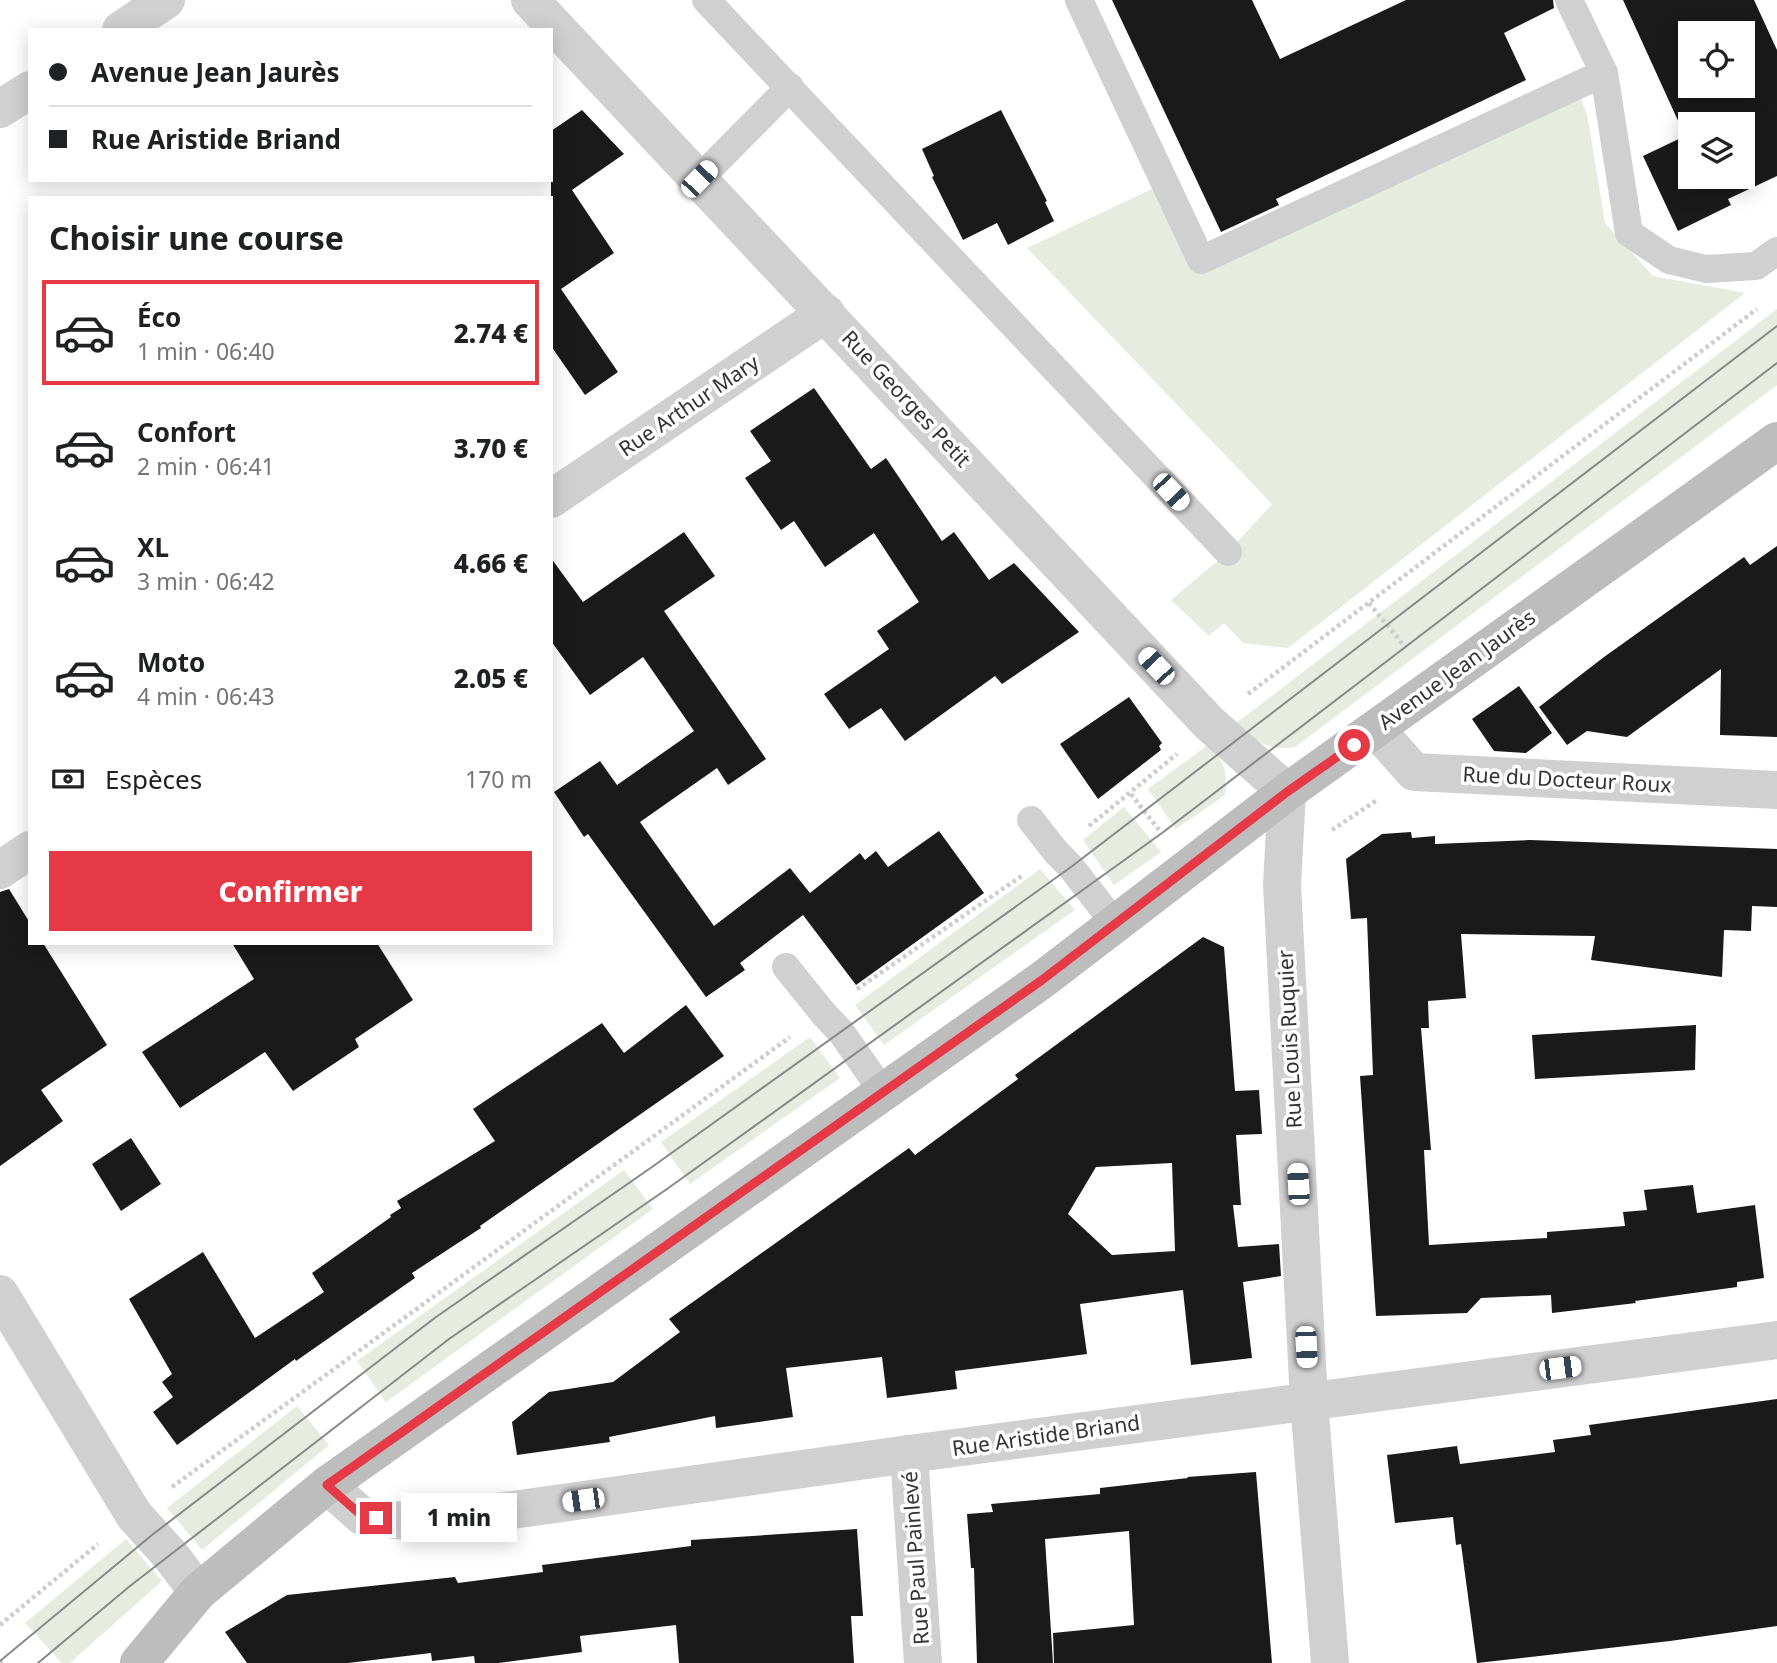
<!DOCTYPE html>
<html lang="fr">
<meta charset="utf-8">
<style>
:root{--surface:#fff;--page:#f2f2f2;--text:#202124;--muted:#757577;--line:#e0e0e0;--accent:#e63946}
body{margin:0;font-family:"Noto Sans",sans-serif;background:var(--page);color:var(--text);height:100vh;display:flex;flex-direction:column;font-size:26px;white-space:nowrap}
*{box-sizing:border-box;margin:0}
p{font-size:23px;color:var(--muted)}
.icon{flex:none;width:38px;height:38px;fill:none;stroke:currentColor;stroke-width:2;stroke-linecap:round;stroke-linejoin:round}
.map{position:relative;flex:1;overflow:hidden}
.drawer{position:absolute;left:28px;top:196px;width:525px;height:749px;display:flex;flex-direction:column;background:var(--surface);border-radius:0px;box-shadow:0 4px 18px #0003}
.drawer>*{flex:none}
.hud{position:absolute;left:28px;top:28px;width:525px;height:154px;border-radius:0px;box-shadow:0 4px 18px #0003;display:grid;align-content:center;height:154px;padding:0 21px;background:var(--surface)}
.tools{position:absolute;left:1678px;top:21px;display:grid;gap:14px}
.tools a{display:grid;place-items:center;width:77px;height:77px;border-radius:0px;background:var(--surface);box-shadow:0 4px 18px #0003;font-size:35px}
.end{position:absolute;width:32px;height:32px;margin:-16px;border:9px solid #e63946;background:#fff;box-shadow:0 0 0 4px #fff}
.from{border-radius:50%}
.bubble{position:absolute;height:49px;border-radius:0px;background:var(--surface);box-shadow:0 4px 18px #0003;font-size:23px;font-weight:800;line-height:49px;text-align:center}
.car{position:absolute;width:21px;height:42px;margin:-21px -10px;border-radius:9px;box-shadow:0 0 5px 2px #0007;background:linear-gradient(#fff 24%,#345 0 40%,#fff 0 76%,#345 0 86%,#fff 0)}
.hud b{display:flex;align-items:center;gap:24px;height:66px;font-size:26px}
.hud b+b{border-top:2px solid var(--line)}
.hud i{width:18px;height:18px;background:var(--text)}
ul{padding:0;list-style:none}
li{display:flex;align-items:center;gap:21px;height:105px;margin:0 14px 10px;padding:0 7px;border:4px solid transparent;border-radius:0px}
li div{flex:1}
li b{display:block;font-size:26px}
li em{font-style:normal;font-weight:800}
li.selected{border-color:var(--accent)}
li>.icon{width:63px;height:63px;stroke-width:1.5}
h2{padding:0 21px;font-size:32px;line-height:84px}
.pay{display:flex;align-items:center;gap:18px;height:77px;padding:0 21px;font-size:26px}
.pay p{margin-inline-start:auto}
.button{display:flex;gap:14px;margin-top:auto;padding:14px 21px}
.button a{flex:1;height:80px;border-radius:0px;background:var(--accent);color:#fff;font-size:28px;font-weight:800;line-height:80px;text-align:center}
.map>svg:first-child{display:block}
</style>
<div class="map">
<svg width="1777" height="1663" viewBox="0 0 1777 1663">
<rect width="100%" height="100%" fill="#fff"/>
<g fill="#e6ecdf">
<path d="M 1579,94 L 1587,114 L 1605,223 L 1653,276 L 1745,293 L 1288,648 L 1243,643 L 1224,623 L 1209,636 L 1171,600 L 1228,552 L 1272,504 L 1027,248 L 1156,187 L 1199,271 Z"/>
<path d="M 1777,309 L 1777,385 L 1295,747 C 1267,752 1255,739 1235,724 Z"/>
<path d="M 1208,745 C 1225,763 1227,769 1225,795 L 1176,829 L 1148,789 Z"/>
<path d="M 1124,807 L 1161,852 L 1114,885 L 1083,840 Z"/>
<path d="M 1040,869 L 1075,910 L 884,1045 L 855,1005 Z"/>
<path d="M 810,1037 L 840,1078 L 690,1184 L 661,1142 Z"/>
<path d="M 624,1170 L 653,1209 L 386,1402 L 357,1361 Z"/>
<path d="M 297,1406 L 329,1445 L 202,1550 L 167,1508 Z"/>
<path d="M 126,1539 L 162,1581 L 70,1663 L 62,1663 L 25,1623 Z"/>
</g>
<g fill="#1a1a1a" fill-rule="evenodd">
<path d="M 1112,0 L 1252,0 L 1280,59 L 1406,0 L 1553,0 L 1554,8 L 1504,33 L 1526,80 L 1276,199 L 1279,205 L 1221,232 Z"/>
<path d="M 1623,0 L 1754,0 L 1777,50 L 1777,176 L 1728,199 L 1731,205 L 1678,231 L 1643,156 L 1685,136 ZM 1690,33 L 1743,33 L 1743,86 L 1690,86 ZM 1690,124 L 1743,124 L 1743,177 L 1690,177 Z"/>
<path d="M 582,110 L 624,154 L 572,190 L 614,253 L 561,289 L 618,372 L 585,395 L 551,346 L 551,131 Z"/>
<path d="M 1001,110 L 1047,201 L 1045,202 L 1054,221 L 1008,245 L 997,223 L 963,240 L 932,177 L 934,176 L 922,149 Z"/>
<path d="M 814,388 L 871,469 L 886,458 L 942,541 L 954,532 L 989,580 L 1014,563 L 1079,632 L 1002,684 L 995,676 L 905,741 L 881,708 L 849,729 L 824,694 L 889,649 L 877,631 L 919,602 L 874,533 L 825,567 L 794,521 L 781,530 L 745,478 L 771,461 L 750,431 Z"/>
<path d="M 684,532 L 715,576 L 664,611 L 766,759 L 728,785 L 717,768 L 640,822 L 714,926 L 790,868 L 810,893 L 860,853 L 865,860 L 876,851 L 888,867 L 939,831 L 984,893 L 856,985 L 803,915 L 740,963 L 745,970 L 706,997 L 588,834 L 584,837 L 554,792 L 600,761 L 617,785 L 694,731 L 643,657 L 590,695 L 551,641 L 551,558 L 583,602 Z"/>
<path d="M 1777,546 L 1777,737 L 1720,735 L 1721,669 L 1627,737 L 1587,731 L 1567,745 L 1539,707 L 1604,657 L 1744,557 L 1750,565 Z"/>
<path d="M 1519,686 L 1552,733 L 1526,753 L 1494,751 L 1472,719 Z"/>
<path d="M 1129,697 L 1162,743 L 1159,746 L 1161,750 L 1098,799 L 1060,744 Z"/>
<path d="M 1411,832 L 1412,838 L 1435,836 L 1435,844 L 1530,840 L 1777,849 L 1777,907 L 1752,906 L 1751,931 L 1724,930 L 1722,977 L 1591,960 L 1595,936 L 1461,934 L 1466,998 L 1428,1001 L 1429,1028 L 1421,1028 L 1431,1150 L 1424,1150 L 1429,1245 L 1547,1238 L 1547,1232 L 1625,1226 L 1623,1212 L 1647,1210 L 1644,1190 L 1693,1185 L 1697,1213 L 1755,1205 L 1764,1278 L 1737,1282 L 1737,1287 L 1635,1301 L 1636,1303 L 1552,1313 L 1551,1295 L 1481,1298 L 1467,1313 L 1376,1316 L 1360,1076 L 1373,1075 L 1367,918 L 1351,919 L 1346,859 L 1382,834 Z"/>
<path d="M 9,889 L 30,923 L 30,943 L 43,943 L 107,1045 L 41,1090 L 63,1121 L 0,1166 L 0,892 Z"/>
<path d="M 1203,937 L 1224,947 L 1235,1091 L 1259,1090 L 1262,1134 L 1236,1135 L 1241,1205 L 1233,1205 L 1238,1247 L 1279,1244 L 1281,1276 L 1243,1282 L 1252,1358 L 1191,1365 L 1183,1290 L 1080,1304 L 1087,1354 L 955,1371 L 957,1389 L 887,1398 L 882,1357 L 786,1368 L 793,1417 L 716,1428 L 715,1416 L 609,1437 L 610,1442 L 517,1455 L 512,1422 L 549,1392 L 613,1382 L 680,1332 L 669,1319 L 909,1148 L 915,1155 L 1018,1079 L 1015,1075 ZM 1172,1163 L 1175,1251 L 1112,1255 L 1068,1214 L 1096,1167 Z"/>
<path d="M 232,943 L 377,943 L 413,1000 L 355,1039 L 359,1047 L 293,1091 L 265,1052 L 180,1108 L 142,1052 L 254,979 Z"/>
<path d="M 686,1005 L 724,1056 L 480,1226 L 481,1228 L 412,1273 L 415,1278 L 296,1361 L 295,1359 L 177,1445 L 153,1412 L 173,1397 L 162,1382 L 172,1374 L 129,1299 L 203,1252 L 255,1338 L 324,1292 L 312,1273 L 391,1217 L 390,1215 L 401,1208 L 397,1201 L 495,1141 L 473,1109 L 602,1023 L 624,1053 Z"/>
<path d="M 1696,1025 L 1695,1070 L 1535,1079 L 1532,1035 Z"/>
<path d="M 131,1138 L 161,1184 L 121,1211 L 92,1164 Z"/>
<path d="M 1777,1399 L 1777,1626 L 1670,1641 L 1477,1663 L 1461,1544 L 1456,1545 L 1453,1517 L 1395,1523 L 1387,1455 L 1457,1446 L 1460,1464 L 1555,1452 L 1553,1440 L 1591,1435 L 1589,1425 Z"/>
<path d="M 1256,1472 L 1272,1663 L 1054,1663 L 1053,1633 L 1134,1625 L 1129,1531 L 1045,1539 L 1053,1663 L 977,1663 L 974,1568 L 971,1568 L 967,1514 L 993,1512 L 991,1504 L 1100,1494 L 1100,1488 L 1188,1478 L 1187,1477 Z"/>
<path d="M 857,1529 L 863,1616 L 851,1616 L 854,1663 L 679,1663 L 676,1625 L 580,1636 L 582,1652 L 498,1663 L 475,1663 L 474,1656 L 432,1661 L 431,1653 L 348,1663 L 247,1663 L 225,1632 L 287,1595 L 455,1577 L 458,1583 L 543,1572 L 542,1565 L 691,1546 L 691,1540 Z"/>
</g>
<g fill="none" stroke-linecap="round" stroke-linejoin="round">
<g stroke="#cdcdcd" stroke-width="4.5" stroke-dasharray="3.5 3.5" stroke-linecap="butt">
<path d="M 1369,603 L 1406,648"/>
<path d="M 1248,694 L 1757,309"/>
<path d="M 1131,794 L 1159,830"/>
<path d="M 1089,826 L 1177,754"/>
<path d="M 1332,830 L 1377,800"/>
<path d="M 857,989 L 1023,875"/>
<path d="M 172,1487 L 790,1037"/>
<path d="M 0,1625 L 98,1544"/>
<path d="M 0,1661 L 2,1663"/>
</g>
<g stroke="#d0d0d0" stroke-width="28">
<path d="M 706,0 L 1228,552"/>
<path d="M 1079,0 L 1201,260 L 1604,73"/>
<path d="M 1569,0 L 1604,73 L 1629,233 L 1669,260 L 1706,269 L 1756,266 L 1777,251"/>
<path d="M 699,179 L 790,87"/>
<path d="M 1031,820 L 1056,852 L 1071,867 L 1115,924"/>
<path d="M 786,967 L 823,1013 L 841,1032 L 883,1092"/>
</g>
<g stroke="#d0d0d0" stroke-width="38">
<path d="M 530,0 L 1209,723 L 1287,792 L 1282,885 L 1309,1401 L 1330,1663"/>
<path d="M 121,30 L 166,0"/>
<path d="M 0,109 L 30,90"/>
<path d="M 551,499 L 826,313"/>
<path d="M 1376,729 L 1414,772 L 1777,790"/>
<path d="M 0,870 L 30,850"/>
<path d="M 0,1294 L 134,1515 L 171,1556 L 198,1592"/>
<path d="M 909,1454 L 923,1663"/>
<path d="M 327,1485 L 362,1516 L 420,1523 L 909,1454 L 1777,1340"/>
</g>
<path stroke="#bdbdbd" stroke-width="38" d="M 139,1663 L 198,1592 L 327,1485 L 1042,980 L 1287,792 L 1777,441"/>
<g stroke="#888" stroke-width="2">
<path d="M 0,1661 L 152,1535 L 436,1317 L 652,1167 L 1071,867 L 1777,326"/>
<path d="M 38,1663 L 130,1586 L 449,1339 L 667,1189 L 1162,833 L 1777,363"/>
</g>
</g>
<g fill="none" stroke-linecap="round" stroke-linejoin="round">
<path stroke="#e63946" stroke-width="9" d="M 376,1518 L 362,1516 L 327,1485 L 1042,980 L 1287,792 L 1354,745"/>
</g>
<g text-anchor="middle" stroke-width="7" stroke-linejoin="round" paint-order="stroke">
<g font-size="21" fill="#333" stroke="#fff">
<text transform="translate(906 399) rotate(47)" y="7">Rue Georges Petit</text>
<text transform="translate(689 406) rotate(-34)" y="7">Rue Arthur Mary</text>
<text transform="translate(1457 670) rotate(-36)" y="7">Avenue Jean Jaurès</text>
<text transform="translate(1567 780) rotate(3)" y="7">Rue du Docteur Roux</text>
<text transform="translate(1290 1039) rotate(-93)" y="7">Rue Louis Ruquier</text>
<text transform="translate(1046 1436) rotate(-8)" y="7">Rue Aristide Briand</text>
<text transform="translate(916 1558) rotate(-94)" y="7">Rue Paul Painlevé</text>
</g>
</g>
</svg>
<div class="tools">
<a><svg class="icon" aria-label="locate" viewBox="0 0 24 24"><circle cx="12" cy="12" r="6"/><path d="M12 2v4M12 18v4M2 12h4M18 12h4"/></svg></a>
<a><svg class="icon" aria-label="layers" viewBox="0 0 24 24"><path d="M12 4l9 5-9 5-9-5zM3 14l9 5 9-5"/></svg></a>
</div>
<i class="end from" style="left:1354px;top:745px"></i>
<i class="end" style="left:376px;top:1518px"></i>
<div class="bubble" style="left:401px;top:1493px;width:116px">1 min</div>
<i class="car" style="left:699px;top:179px;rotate:44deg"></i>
<i class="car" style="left:1171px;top:492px;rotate:137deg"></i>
<i class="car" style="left:1156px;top:666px;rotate:317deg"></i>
<i class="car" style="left:1298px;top:1184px;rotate:357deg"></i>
<i class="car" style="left:1306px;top:1347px;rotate:177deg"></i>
<i class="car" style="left:1560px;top:1368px;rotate:83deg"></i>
<i class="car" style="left:583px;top:1500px;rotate:262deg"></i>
<div class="hud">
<b><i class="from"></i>Avenue Jean Jaurès</b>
<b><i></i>Rue Aristide Briand</b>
</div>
<section class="drawer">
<h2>Choisir une course</h2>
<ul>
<li class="selected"><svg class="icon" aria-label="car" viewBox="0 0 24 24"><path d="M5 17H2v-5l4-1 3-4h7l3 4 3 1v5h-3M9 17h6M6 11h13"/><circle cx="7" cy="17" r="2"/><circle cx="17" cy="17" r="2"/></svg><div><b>Éco</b><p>1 min · 06:40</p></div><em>2.74 €</em></li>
<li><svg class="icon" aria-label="car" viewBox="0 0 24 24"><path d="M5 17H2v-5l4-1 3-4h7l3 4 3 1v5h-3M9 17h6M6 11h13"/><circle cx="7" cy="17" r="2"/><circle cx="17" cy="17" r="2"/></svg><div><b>Confort</b><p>2 min · 06:41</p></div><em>3.70 €</em></li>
<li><svg class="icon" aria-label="car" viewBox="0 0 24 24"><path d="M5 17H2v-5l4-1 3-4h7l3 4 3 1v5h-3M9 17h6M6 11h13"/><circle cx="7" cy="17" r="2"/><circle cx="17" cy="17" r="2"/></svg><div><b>XL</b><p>3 min · 06:42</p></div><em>4.66 €</em></li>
<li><svg class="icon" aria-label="car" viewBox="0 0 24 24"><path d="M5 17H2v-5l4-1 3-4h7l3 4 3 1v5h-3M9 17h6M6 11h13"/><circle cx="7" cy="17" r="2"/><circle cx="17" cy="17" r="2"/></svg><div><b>Moto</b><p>4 min · 06:43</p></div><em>2.05 €</em></li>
</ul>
<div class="pay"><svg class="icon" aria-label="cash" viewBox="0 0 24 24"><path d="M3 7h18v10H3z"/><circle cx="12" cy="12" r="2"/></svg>Espèces<p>170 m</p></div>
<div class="button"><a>Confirmer</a></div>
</section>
</div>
